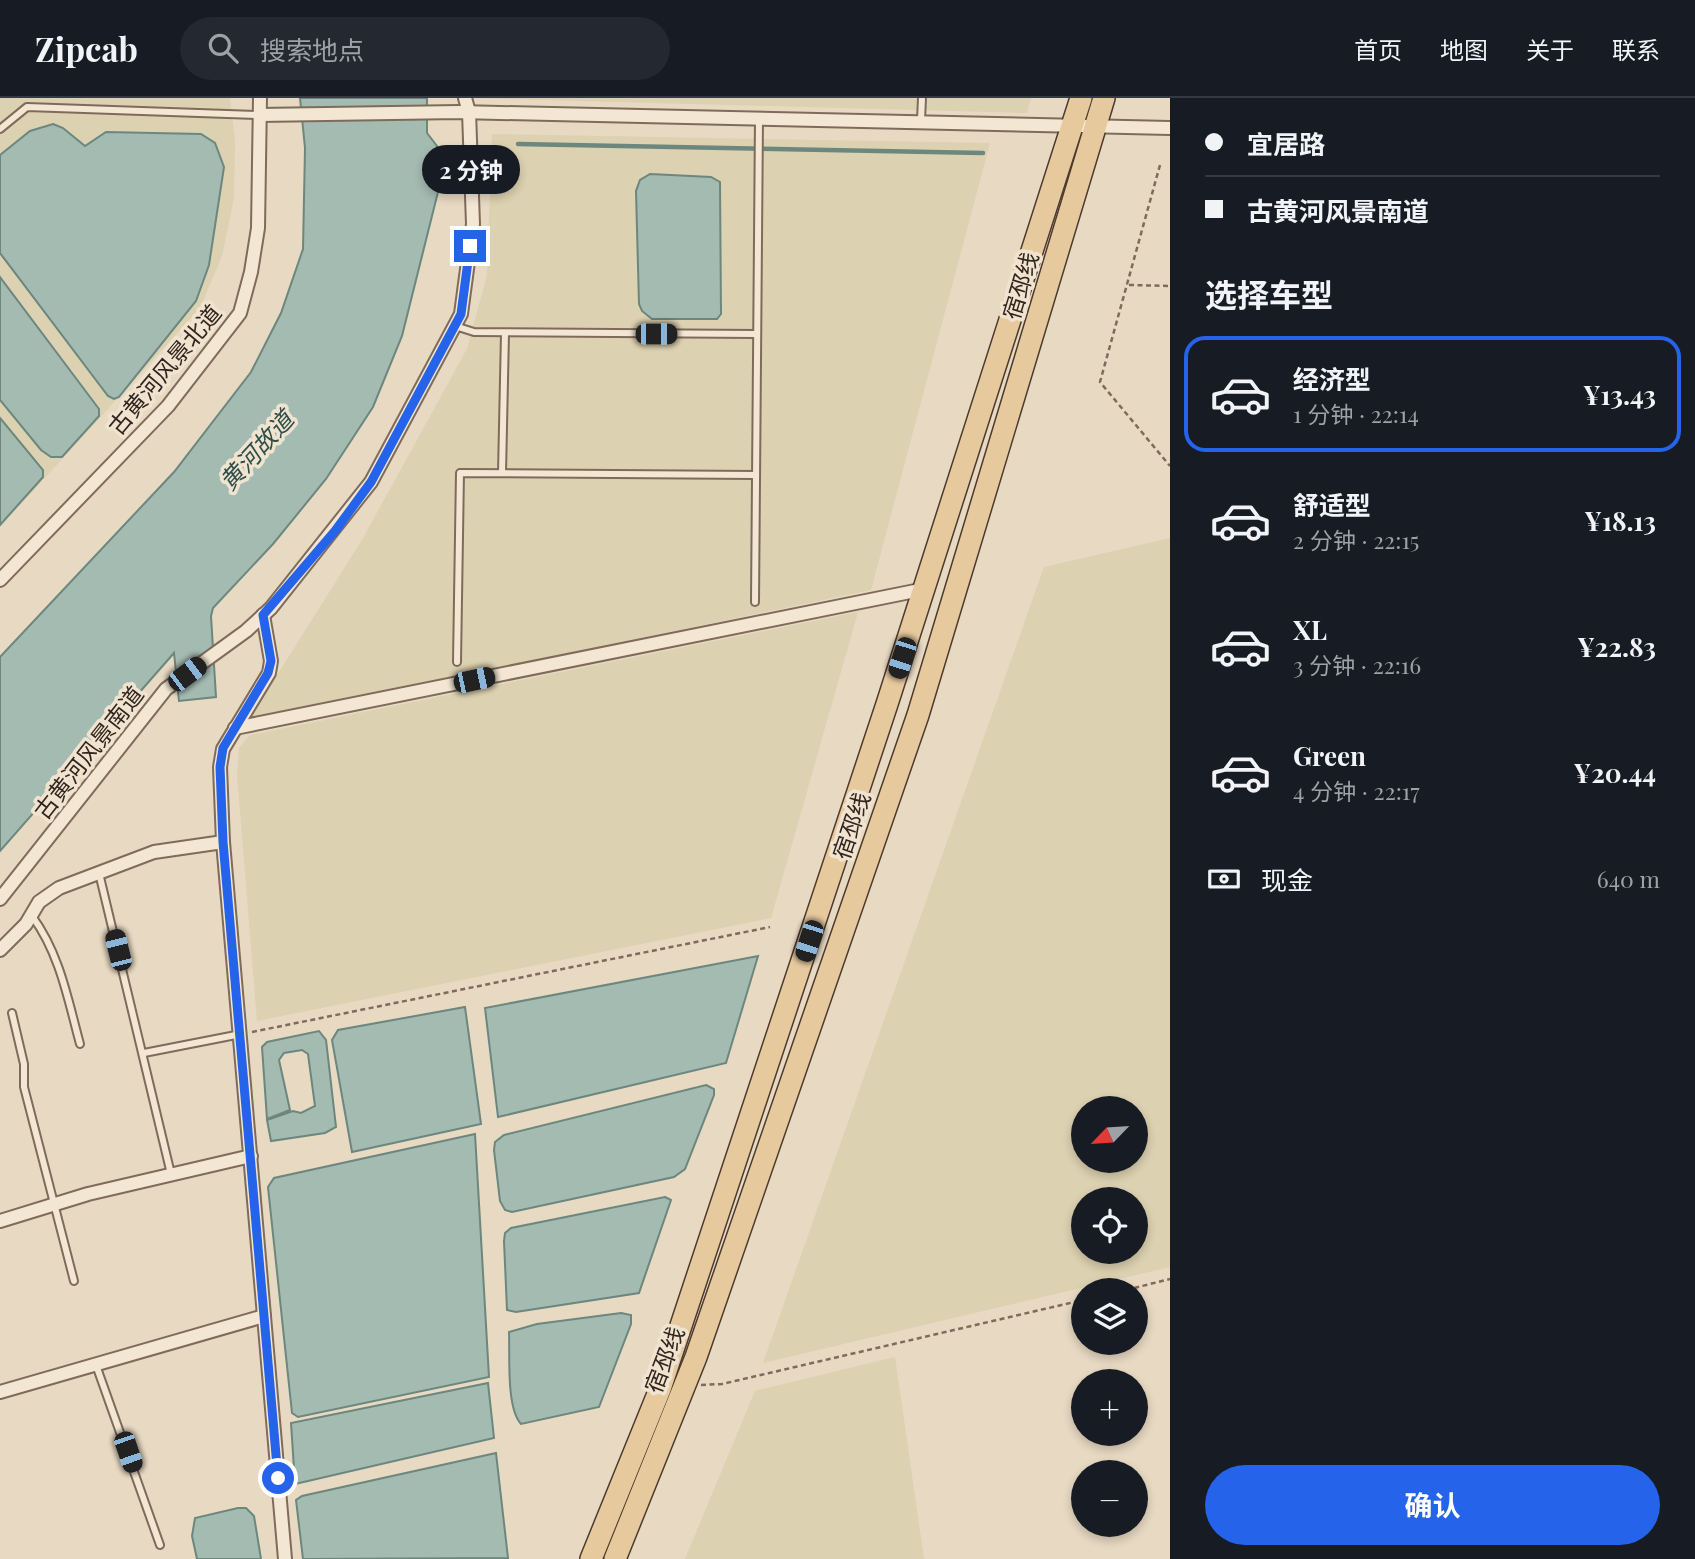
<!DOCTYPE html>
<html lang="zh">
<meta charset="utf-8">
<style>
:root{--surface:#171b24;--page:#242831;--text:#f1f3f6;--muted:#9ea1a6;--line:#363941;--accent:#2563eb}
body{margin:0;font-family:"Playfair Display","Noto Sans SC",serif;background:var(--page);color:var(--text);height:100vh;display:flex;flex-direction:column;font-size:26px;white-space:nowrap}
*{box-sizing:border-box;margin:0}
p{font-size:23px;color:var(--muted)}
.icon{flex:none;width:38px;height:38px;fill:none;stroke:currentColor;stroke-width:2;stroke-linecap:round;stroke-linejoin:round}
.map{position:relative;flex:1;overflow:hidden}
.details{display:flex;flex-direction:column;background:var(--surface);width:525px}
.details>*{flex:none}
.top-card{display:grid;align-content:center;height:154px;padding:0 35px;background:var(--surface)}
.needle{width:46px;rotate:245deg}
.buttons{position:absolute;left:1071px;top:998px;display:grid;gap:14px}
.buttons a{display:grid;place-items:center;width:77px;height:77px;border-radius:50%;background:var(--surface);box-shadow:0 4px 10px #0003;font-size:35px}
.end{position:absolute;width:32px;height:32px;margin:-16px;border:9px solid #2563eb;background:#fff;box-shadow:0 0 0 4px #fff}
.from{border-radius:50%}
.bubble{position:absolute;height:49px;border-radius:24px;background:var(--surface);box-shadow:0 4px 10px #0003;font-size:23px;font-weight:700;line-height:49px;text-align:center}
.car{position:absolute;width:21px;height:42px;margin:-21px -10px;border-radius:9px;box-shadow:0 0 5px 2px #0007;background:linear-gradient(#222 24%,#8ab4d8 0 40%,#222 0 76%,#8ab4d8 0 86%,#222 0)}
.top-card b{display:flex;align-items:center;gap:24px;height:66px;font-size:26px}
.top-card b+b{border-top:2px solid var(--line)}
.top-card i{width:18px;height:18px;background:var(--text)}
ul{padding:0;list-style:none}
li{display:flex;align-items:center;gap:21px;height:116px;margin:0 14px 10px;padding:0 21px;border:4px solid transparent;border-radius:21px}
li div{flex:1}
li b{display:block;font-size:26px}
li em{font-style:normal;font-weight:700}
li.on{border-color:var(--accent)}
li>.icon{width:63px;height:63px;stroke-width:1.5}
h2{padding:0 35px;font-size:32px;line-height:84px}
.pay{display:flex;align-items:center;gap:18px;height:77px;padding:0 35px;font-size:26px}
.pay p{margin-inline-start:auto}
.primary-button{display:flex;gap:14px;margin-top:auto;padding:14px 35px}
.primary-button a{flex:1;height:80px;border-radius:42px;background:var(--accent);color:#fff;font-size:28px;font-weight:700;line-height:80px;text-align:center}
header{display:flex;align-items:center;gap:42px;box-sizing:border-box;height:98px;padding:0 35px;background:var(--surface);border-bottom:2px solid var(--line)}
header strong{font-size:33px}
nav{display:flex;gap:38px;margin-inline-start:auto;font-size:24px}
.search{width:490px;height:63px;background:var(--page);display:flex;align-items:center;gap:18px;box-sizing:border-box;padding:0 24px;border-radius:38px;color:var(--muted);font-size:26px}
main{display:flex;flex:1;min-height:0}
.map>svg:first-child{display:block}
</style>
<header>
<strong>Zipcab</strong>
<div class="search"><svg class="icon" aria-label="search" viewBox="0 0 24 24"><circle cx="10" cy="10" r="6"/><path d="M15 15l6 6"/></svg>搜索地点</div>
<nav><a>首页</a><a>地图</a><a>关于</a><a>联系</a></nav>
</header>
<main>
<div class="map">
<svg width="1170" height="1461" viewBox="0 0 1170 1461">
<rect width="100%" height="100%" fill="#e7d9c2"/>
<g fill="#dcd1b0" fill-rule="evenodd">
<path d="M 0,0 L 230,0 L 235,43 L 234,100 L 222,158 L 200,210 L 0,429 Z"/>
<path d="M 473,0 L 1031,0 L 1027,15 Z"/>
<path d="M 492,36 L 990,45 L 871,492 L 249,622 L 362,442 L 467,251 L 487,177 Z"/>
<path d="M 1170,440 L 1170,1169 L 763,1265 L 1044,469 ZM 1083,1010 L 1136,1010 L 1136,1062 L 1083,1062 ZM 1083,1101 L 1136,1101 L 1136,1153 L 1083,1153 Z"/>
<path d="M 858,514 L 771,820 L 257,923 L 237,676 L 239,650 L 250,637 Z"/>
<path d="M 895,1259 L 924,1461 L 685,1461 L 755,1293 Z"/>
</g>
<g fill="#a4bbb2" stroke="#6c877e" stroke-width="2">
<path d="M 300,0 L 427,0 L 427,35 L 437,48 L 438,94 L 402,238 L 373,309 L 326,381 L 273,446 L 213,510 L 211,518 L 216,599 L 179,603 L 174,555 L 0,753 L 0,559 L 174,374 L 251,274 L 281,215 L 303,151 L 305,50 Z"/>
<path d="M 53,26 L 63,30 L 85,48 L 106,34 L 201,36 L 215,45 L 224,69 L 209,167 L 196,203 L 119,299 L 114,301 L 108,298 L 0,155 L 0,57 L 30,33 Z"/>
<path d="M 650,76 L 711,79 L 720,84 L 721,216 L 717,221 L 652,221 L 642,213 L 639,206 L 636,93 L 640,82 Z"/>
<path d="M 0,179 L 99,311 L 99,318 L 62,359 L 51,359 L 41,352 L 0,302 Z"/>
<path d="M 0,320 L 43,372 L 43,379 L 0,427 Z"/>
<path d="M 758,858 L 726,965 L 498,1019 L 485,910 Z"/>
<path d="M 465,909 L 481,1026 L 352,1054 L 332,942 L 338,932 Z"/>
<path d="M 319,933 L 326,942 L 336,1029 L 325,1035 L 271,1043 L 267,1022 L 293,1013 L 301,1015 L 315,1008 L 308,956 L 302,952 L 284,955 L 279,962 L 290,1012 L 267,1021 L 262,949 L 267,944 Z"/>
<path d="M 706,987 L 714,991 L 714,997 L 685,1071 L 674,1079 L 512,1114 L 505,1112 L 500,1103 L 494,1052 L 495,1044 L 504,1037 Z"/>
<path d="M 475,1036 L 489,1279 L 298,1319 L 292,1315 L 268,1089 L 274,1080 Z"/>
<path d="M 665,1099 L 671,1102 L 639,1195 L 516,1214 L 507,1212 L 504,1143 L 505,1135 L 511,1130 Z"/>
<path d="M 621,1215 L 631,1217 L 631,1226 L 599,1309 L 521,1326 C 506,1310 510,1257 509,1234 L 537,1226 Z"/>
<path d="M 488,1285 L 494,1340 L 295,1386 L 291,1325 Z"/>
<path d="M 496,1355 L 508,1460 L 303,1461 L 296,1402 L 302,1398 Z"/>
<path d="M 238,1410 L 246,1410 L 254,1418 L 261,1461 L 197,1461 L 192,1438 L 195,1420 Z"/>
</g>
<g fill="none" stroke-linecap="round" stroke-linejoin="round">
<path stroke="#6c877e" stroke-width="4.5" d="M 518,46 L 983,55"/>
<g stroke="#7f6b5b" stroke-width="10">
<g id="service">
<path d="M 921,22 L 922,0"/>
<path d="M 0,31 L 27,9 L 259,17"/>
<path d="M 455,228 L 474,234 L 757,236"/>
<path d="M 502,375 L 505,235"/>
<path d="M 755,504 L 759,20"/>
<path d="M 457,564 L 460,375 L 756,377"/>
<path d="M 99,775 L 171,1076"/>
<path d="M 32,818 C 60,856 68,902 80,946"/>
<path d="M 12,915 L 24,966 L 24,989 L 74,1183"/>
<path d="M 144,955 L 241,936"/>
<path d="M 96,1267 L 160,1447"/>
</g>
</g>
<g stroke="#7f6b5b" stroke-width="16">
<g id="minor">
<path d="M 259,17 L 459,14 L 1170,30"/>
<path d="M 0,482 L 168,308 L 240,215 L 251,174 L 258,130 L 260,0"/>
<path d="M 263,517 L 271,563 L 269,575 L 223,651 L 220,669 L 223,744 L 285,1461"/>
<path d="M 235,630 L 925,491"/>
<path d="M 0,801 L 166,591 L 246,533 L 271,510 L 371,384 L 461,216 L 473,126 L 469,14 L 465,0"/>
<path d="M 0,852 L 26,826 L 39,804 L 59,790 L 154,754 L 223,744"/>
<path d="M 0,1123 L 88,1096 L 251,1058"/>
<path d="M 0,1294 L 264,1218"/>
</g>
</g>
<g stroke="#4d3a2f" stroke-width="24">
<g id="primary">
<path d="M 591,1461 L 660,1291 L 887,606 L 1081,0"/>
<path d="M 615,1461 L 696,1259 L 918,617 L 1104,0"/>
</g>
</g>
<g stroke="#7f6b5b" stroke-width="2.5" stroke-dasharray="5 3.5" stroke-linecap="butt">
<path d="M 1160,67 L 1100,284 L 1170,368"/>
<path d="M 1129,187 L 1170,188"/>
<path d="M 252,934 L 770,829"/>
<path d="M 1126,1192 L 1170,1181"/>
<path d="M 701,1287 L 722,1286 L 1083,1202"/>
</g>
<use href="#service" stroke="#f3e7d4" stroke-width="6"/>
<use href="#minor" stroke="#f3e7d4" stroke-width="12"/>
<use href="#primary" stroke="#e7c99e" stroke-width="21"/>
</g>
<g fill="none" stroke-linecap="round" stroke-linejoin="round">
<path stroke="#2563eb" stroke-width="9" d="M 278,1380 L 223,744 L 220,669 L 223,650 L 268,575 L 271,563 L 263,517 L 335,433 L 371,384 L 461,216 L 470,148"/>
</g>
<g text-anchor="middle" stroke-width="7" stroke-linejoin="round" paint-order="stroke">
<g font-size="23" fill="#31251e" stroke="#f0e4d0">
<text transform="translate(1021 188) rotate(-73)" y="8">宿邳线</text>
<text transform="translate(165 272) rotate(-50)" y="8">古黄河风景北道</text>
<text transform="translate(89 655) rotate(-52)" y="8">古黄河风景南道</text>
<text transform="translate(852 728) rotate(-71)" y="8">宿邳线</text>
<text transform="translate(665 1262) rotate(-69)" y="8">宿邳线</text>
</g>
<g font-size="24" font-style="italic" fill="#2f4e49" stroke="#f0e4d0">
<text transform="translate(257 353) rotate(-48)" y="8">黄河故道</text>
</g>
</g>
</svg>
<div class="buttons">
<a><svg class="needle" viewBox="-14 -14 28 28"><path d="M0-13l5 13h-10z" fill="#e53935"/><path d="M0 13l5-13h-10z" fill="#9ea1a6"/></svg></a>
<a><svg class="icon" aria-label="locate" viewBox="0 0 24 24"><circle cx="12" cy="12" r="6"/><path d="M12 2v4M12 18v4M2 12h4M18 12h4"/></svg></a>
<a><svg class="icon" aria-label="layers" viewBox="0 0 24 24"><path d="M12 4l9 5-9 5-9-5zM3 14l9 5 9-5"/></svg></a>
<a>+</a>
<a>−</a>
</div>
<i class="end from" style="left:278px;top:1380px"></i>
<i class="end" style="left:470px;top:148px"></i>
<div class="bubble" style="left:422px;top:47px;width:98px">2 分钟</div>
<i class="car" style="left:656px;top:236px;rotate:90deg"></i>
<i class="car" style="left:902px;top:560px;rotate:198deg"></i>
<i class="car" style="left:187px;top:576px;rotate:53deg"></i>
<i class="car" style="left:474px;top:582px;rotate:78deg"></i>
<i class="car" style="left:809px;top:843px;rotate:198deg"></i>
<i class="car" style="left:118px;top:852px;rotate:346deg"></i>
<i class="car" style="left:128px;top:1354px;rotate:161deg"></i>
</div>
<section class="details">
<div class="top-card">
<b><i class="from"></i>宜居路</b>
<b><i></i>古黄河风景南道</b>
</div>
<h2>选择车型</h2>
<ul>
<li class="on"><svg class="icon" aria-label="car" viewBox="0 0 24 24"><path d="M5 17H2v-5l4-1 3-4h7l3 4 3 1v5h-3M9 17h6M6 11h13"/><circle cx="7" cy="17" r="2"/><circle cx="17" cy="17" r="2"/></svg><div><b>经济型</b><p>1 分钟 · 22:14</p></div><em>¥13.43</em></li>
<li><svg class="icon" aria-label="car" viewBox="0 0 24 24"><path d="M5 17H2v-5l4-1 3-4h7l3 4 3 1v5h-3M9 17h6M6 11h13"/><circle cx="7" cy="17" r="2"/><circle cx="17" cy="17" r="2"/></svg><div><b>舒适型</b><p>2 分钟 · 22:15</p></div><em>¥18.13</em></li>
<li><svg class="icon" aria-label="car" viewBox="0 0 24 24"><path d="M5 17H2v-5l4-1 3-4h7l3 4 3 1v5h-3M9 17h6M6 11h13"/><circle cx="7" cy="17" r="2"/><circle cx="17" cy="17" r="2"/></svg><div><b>XL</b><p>3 分钟 · 22:16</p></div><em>¥22.83</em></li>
<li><svg class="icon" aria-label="car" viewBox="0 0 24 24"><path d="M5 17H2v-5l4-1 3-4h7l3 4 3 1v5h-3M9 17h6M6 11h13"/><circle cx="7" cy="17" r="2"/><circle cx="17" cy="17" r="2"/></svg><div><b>Green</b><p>4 分钟 · 22:17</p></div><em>¥20.44</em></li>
</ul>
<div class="pay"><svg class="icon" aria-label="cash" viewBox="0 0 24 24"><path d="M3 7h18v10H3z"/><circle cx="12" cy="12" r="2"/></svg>现金<p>640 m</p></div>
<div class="primary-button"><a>确认</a></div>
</section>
</main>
